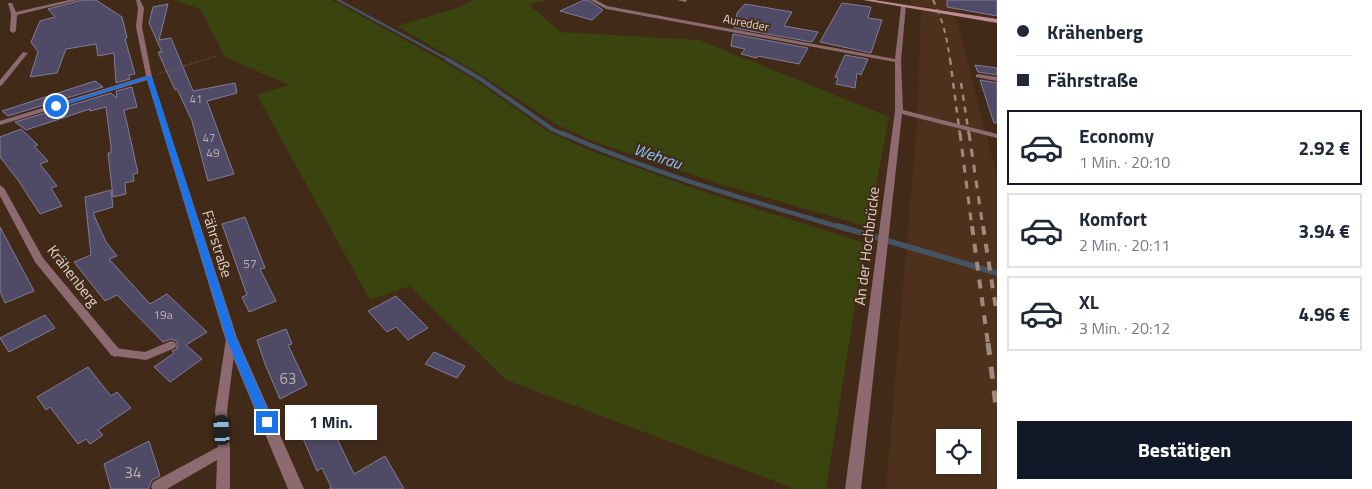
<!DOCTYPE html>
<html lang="de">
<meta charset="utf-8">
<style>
:root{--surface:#fff;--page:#f2f2f3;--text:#1f2937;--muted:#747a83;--line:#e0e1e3;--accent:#111827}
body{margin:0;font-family:"Titillium Web",sans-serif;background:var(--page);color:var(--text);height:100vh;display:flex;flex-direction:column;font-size:19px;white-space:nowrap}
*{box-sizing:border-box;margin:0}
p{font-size:16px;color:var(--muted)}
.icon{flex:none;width:28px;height:28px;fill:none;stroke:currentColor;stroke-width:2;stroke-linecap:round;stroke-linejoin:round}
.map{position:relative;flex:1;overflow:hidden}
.side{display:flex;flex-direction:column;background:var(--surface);width:375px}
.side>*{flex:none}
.guide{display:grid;align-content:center;height:110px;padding:0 20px;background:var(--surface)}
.fabs{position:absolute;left:936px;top:429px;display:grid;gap:10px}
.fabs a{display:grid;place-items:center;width:45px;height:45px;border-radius:0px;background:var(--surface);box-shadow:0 2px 8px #0003;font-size:25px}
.end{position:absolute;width:22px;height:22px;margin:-11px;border:6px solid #1a73e8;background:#fff;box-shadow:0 0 0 2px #fff}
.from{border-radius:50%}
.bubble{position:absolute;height:35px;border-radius:0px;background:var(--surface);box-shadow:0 2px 8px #0003;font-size:16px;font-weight:700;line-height:35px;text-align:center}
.car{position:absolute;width:15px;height:30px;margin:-15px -8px;border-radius:6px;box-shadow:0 0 4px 1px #0007;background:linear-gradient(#222 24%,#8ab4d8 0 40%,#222 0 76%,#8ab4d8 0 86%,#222 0)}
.guide b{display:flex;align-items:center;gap:18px;height:48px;font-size:19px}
.guide b+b{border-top:1px solid var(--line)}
.guide i{width:12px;height:12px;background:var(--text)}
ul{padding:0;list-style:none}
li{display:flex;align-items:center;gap:15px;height:75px;margin:0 10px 8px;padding:0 10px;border:2px solid var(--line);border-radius:0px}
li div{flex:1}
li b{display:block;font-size:19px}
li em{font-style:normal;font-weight:700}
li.on{border-color:var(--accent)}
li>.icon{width:45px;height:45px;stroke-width:1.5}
.action{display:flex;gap:10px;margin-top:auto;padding:10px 20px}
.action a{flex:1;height:58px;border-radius:0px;background:var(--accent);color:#fff;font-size:20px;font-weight:700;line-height:58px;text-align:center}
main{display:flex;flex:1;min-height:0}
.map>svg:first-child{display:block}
</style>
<main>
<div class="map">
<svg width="997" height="489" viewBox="0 0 997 489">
<rect width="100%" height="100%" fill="#422a19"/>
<g fill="#4e311c" fill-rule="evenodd">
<path d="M 910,0 L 949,0 L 958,12 L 913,5 Z"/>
<path d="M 921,11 L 956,17 L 997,177 L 997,489 L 886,489 L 917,123 ZM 945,438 L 972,438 L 972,465 L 945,465 Z"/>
</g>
<g fill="#3a440f">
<path d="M 173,0 L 332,0 L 425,51 L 478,82 L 547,131 L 589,150 L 710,194 L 865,243 L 826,489 L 795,489 L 506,380 L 410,286 L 370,300 L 257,95 L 289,85 L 225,57 L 200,9 Z"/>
<path d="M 473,0 L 550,0 L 528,4 L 561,32 L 699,40 L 889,117 L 868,227 L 720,184 L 595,142 L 559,126 L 486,78 L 397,26 L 460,7 Z"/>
</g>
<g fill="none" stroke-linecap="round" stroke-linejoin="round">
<path stroke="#445462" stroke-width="2.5" d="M 338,0 L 449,60"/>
<path stroke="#445462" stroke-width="4" d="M 447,59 L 482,80 L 552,129 L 565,135"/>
<path stroke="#445462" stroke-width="4.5" d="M 562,133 C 652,173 748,200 843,228"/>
<path stroke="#445462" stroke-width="5.5" d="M 838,226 L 997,273"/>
</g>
<g fill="#4f4a65" stroke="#817c9a">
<path d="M 82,0 L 96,0 L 122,17 L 127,38 L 125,39 L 135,74 L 129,75 L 130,79 L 116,83 L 114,53 L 98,56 L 96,44 L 66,49 L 57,73 L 30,77 L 38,52 L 31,42 L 40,21 L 55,17 L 48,9 Z"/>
<path d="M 584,0 L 588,0 L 603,10 L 592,20 L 560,11 Z"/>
<path d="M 947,0 L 997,0 L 997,16 L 947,7 Z"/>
<path d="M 842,3 L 871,7 L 868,18 L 882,20 L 871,53 L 820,42 Z"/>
<path d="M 168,4 L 159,40 L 171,38 L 193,91 L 235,83 L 237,93 L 207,101 L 234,174 L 208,181 L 192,121 L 177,89 L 175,90 L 158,52 L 162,52 L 149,23 L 153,7 Z"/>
<path d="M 745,4 L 792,12 L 784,26 L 818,32 L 812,42 L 734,28 L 737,13 Z"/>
<path d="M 733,34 L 808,48 L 799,64 L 758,56 L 757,58 L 741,54 L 745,49 L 731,46 Z"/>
<path d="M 845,55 L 868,59 L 861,75 L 857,73 L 855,88 L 836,84 L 838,78 L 835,77 Z"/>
<path d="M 975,65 L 997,68 L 997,75 L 978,72 Z"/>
<path d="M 980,80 L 997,83 L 997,123 L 994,123 Z"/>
<path d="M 95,81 L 103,87 L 8,116 L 2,111 Z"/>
<path d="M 132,87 L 137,107 L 124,110 L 138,173 L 133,174 L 134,181 L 125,183 L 126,194 L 113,197 L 108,153 L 111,153 L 111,146 L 106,107 L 90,111 L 90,109 L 26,130 L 15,122 L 111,93 L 117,98 L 116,91 Z"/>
<path d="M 21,129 L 38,145 L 34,146 L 48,161 L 40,164 L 57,186 L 51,188 L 62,206 L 40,214 L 18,180 L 0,157 L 0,137 Z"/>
<path d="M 111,190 L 113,207 L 93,213 L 106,242 L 117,256 L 109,259 L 150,304 L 167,294 L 207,332 L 186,345 L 202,359 L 170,382 L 154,367 L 174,353 L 172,351 L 177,349 L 177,341 L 171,339 L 163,342 L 117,295 L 105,301 L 74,262 L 91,255 L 85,197 Z"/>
<path d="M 245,217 L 265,268 L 260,269 L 276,301 L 249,312 L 242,297 L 247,295 L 222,224 Z"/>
<path d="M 0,227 L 34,291 L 5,303 L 0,291 Z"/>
<path d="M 396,296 L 428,328 L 408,340 L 396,327 L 387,332 L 368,311 Z"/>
<path d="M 45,315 L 55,328 L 9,352 L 0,338 Z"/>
<path d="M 286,329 L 292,344 L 288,345 L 307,385 L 280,399 L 265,364 L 257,340 Z"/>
<path d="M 434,352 L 465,366 L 457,378 L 425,364 Z"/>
<path d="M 88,367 L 111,396 L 117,392 L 131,408 L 98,430 L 103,435 L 90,444 L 86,439 L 78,444 L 50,407 L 46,410 L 37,397 Z"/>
<path d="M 329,422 L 354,474 L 385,456 L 404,489 L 329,489 L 331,487 L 322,468 L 317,471 L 302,436 Z"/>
<path d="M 149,441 L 160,476 L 152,480 L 148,489 L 111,489 L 104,464 Z"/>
</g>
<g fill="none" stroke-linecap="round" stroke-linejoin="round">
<path stroke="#826e5f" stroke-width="2" stroke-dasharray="0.5 2" stroke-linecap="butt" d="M 158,74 L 217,56"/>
<g fill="#8c6a70" fill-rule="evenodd">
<path d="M 231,335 L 235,336 L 236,339 L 227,411 L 230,450 L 230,489 L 216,489 L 217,460 L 167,489 L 152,489 L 151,487 L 153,482 L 218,447 L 215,411 L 226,339 L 227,336 Z"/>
<path d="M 171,341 L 175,342 L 176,345 L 175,348 L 146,360 L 115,356 L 111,355 L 110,352 L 111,349 L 115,348 L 145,352 Z"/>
</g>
<g fill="#8c6a70" fill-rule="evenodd">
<path d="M 69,0 L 78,0 L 17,15 L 16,31 L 13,33 L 10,31 L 11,14 L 8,3 L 12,3 L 16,12 Z"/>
<path d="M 136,0 L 140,0 L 144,8 L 142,27 L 152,77 L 237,338 L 304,489 L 288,489 L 225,338 L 147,80 L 0,125 L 0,121 L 146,76 L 136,27 L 138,8 Z"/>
<path d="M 590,0 L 596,0 L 607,6 L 895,59 L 901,6 L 906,5 L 901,61 L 903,110 L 997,134 L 997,138 L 902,114 L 861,489 L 845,489 L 895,111 L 895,62 L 606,9 Z"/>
<path d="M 677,0 L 687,0 L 687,1 L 685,2 Z"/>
<path d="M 23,52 L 28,53 L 2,85 L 0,86 L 0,80 Z"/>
<path d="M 978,74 L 997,77 L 997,81 L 976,77 L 976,75 Z"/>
<path d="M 0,185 L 4,188 L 43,258 L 119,349 L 121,352 L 119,355 L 115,357 L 111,355 L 35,262 L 0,196 Z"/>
</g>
<path fill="#c08993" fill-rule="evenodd" d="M 863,0 L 874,0 L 997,19 L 997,23 Z"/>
<path stroke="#9e8b7e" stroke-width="2" stroke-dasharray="5 5" stroke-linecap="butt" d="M 933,0 C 943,20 947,38 950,60"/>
<g stroke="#9e8b7e" stroke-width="2.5" stroke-dasharray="6 6" stroke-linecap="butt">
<path d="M 950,59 L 960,135"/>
<path d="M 961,83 L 969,135"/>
</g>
<g stroke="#9e8b7e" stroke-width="3" stroke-dasharray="8 8" stroke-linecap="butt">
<path d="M 960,133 L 972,228"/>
<path d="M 969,133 L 983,228"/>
</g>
<g stroke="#9e8b7e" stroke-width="4" stroke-dasharray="9 9" stroke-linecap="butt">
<path d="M 972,226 L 988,344"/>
<path d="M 983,226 L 997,315"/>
</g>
<path stroke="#9e8b7e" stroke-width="5" stroke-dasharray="12 12" stroke-linecap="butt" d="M 988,343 L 997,414"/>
</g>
<path fill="#1a73e8" d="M 147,76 L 152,77 L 236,338 L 273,422 L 271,426 L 267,427 L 263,426 L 261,422 L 226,338 L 147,79 L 58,107 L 53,106 Z"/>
<g text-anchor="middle" stroke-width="4" stroke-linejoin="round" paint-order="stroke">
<g font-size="11" fill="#bcafae">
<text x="196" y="103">41</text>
<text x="209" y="142">47</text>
</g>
<g font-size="12" fill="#e1d1c7" stroke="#422a19">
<text transform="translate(746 23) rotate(11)" y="4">Auredder</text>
</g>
<g font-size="12" fill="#bcafae">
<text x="213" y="157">49</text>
<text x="250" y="268">57</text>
<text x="163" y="319">19a</text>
</g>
<g font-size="15" fill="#e1d1c7" stroke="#422a19">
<text transform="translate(217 244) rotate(73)" y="5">Fährstraße</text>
<text transform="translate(867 246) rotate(-83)" y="5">An der Hochbrücke</text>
<text transform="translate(73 276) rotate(52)" y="5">Krähenberg</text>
</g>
<g font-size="15" fill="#bcafae">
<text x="288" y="384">63</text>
<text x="133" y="478">34</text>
</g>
<g font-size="16" font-style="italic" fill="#85c8fe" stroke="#422a19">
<text transform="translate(658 156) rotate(19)" y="6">Wehrau</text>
</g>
</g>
</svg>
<div class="fabs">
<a><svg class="icon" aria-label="locate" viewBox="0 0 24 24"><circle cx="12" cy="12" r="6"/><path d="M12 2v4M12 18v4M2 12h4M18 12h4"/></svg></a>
</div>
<i class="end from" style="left:56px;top:106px"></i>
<i class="end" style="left:267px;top:422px"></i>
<div class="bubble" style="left:285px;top:405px;width:92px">1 Min.</div>
<i class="car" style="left:222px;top:430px;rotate:356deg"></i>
</div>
<section class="side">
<div class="guide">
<b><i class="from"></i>Krähenberg</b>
<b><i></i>Fährstraße</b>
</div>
<ul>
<li class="on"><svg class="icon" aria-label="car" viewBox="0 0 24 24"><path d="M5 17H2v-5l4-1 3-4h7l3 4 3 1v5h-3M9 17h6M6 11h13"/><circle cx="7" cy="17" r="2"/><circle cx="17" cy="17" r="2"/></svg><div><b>Economy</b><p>1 Min. · 20:10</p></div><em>2.92 €</em></li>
<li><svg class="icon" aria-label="car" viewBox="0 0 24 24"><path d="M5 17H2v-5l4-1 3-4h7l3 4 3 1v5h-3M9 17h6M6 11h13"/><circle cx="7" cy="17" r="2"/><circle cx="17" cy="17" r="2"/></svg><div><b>Komfort</b><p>2 Min. · 20:11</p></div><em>3.94 €</em></li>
<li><svg class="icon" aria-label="car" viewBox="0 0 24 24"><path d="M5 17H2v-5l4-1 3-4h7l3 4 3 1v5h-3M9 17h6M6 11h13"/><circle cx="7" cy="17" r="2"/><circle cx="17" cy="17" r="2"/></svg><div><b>XL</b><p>3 Min. · 20:12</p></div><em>4.96 €</em></li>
</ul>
<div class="action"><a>Bestätigen</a></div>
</section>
</main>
